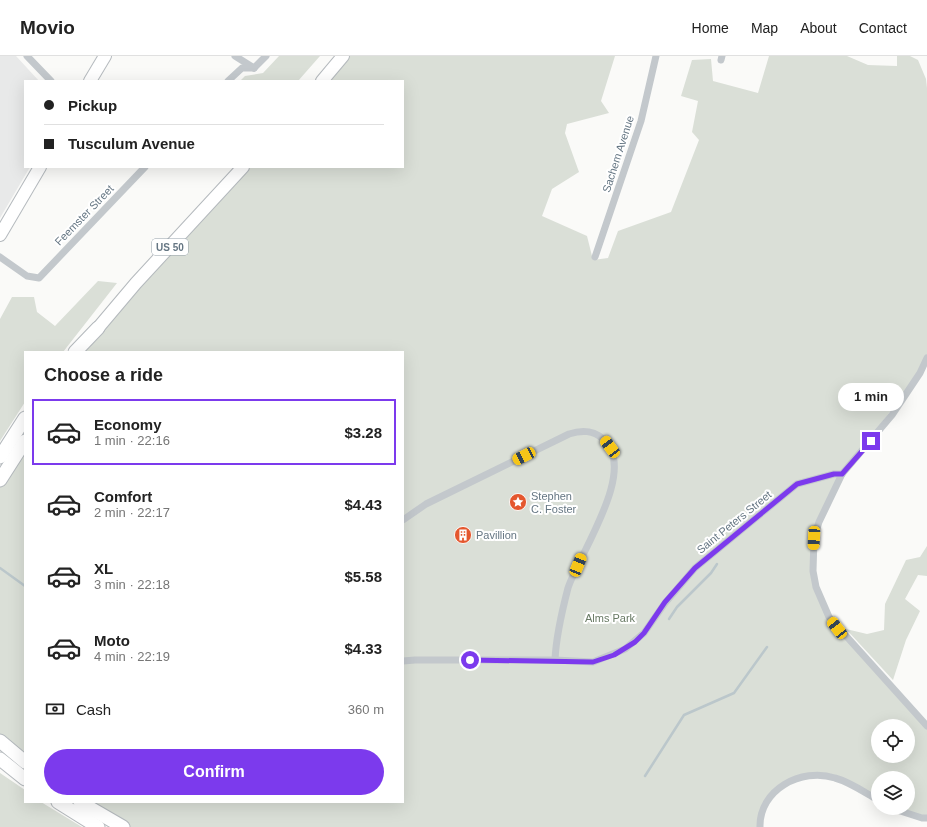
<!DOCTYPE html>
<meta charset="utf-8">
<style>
:root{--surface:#fff;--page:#f2f2f2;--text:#222;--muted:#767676;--line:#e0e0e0;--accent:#7c3aed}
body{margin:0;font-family:Helvetica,sans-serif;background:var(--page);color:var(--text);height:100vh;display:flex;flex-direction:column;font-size:15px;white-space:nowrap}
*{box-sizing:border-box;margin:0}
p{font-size:13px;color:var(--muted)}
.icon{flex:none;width:22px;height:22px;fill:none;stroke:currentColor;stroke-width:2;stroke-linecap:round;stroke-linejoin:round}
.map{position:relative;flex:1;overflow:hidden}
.drawer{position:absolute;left:24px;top:295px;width:380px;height:452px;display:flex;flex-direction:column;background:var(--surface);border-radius:0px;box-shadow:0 4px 16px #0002}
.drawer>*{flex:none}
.banner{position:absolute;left:24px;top:24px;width:380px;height:88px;border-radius:0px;box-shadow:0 4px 16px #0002;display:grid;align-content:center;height:88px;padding:0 20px;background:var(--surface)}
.fabs{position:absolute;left:871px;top:663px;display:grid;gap:8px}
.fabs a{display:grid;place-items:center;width:44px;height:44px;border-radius:50%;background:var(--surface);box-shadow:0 4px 16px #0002;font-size:20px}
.end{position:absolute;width:18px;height:18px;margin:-9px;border:5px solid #7c3aed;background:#fff;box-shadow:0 0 0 2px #fff}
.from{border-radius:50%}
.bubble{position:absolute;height:28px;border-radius:14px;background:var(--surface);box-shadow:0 4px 16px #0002;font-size:13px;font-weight:700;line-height:28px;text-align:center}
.car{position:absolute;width:12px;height:24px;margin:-12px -6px;border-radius:5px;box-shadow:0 0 3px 1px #0007;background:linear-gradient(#f5c518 24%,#345 0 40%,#f5c518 0 76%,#345 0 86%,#f5c518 0)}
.banner b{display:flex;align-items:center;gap:14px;height:38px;font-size:15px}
.banner b+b{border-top:1px solid var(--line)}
.banner i{width:10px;height:10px;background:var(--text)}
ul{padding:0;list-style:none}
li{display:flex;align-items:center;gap:12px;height:66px;margin:0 8px 6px;padding:0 12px;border:2px solid transparent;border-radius:0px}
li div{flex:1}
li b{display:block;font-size:15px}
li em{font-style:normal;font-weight:700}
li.on{border-color:var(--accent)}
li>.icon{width:36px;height:36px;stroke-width:1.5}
h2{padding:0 20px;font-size:18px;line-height:48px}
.pay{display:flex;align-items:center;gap:10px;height:44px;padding:0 20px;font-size:15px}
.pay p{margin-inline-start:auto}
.cta{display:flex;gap:8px;margin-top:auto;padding:8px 20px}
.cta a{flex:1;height:46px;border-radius:24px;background:var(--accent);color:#fff;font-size:16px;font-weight:700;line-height:46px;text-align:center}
header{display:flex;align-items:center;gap:24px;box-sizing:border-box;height:56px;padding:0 20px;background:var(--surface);border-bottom:1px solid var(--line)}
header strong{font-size:19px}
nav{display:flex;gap:22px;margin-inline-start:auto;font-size:14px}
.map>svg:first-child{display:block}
</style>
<header>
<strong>Movio</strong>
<nav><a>Home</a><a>Map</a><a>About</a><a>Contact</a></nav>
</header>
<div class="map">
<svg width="927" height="771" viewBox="0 0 927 771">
<rect width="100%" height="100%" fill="#fafaf8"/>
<path fill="#e8e9e9" d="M 0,0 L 16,0 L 39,25 L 25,25 L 25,111 L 30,111 L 0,162 Z"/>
<g fill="#dadfd7" fill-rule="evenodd">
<path d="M 279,0 L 320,0 L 298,25 L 240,25 L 245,20 L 263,17 Z"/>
<path d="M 343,0 L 615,0 L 601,45 L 609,57 L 567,68 L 565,77 L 579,116 L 552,133 L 542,160 L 587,180 L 593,204 L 608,202 L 618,175 L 671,156 L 699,84 L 692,76 L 698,45 L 681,40 L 692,4 L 711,3 L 713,25 L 758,37 L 769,0 L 847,0 L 868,9 L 897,10 L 897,0 L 910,0 L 918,4 L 926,23 L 927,32 L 927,302 L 920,317 L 842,418 L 819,466 L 813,515 L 829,561 L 927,670 L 927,762 L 891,752 L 908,752 L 908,722 L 878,722 L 878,744 L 833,721 L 795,723 L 770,739 L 760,771 L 123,771 L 81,746 L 403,746 L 403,296 L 84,296 L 98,272 L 243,111 L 403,111 L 403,25 L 322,25 ZM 878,670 L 908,670 L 908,700 L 878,700 Z"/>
<path d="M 98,225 L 117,227 L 63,296 L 25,296 L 25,346 L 0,385 L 0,263 L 12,241 L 34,241 L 37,256 L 55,270 Z"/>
<path d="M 25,385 L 25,706 L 0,685 L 0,424 Z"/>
<path d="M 927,490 L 927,520 L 918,519 L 905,543 L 920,555 L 906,584 L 893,624 L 846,573 L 867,578 L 884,574 L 885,548 L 906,504 L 920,501 Z"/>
<path d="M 0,717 L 25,734 L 25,746 L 41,746 L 82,771 L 0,771 Z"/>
</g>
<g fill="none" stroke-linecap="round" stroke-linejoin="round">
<g stroke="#bbc7cb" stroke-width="2.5">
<path d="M 0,512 L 25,530"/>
<path d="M 669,563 L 677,551 L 711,517 L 717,508"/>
<path d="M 645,720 L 684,659 L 734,637 L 767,591"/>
</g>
<g stroke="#b5babe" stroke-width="14">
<g id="primary">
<path d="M 90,25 L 105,0"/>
<path d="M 0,179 L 40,111"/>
</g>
</g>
<g stroke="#b4b9bd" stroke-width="14">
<g id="trunk">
<path d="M 322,25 L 343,0"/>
<path d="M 98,272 L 136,227 L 243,111"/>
</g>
</g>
<g stroke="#b4b9bd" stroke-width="15">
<g id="motorway">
<path d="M 75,296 L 98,272"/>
<path d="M 0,401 L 25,362"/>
<path d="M 0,424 L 25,385"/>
<path d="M 0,685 L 25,706"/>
<path d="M 0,703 L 25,723"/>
<path d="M 58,746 L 98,771"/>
<path d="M 80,746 L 123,771"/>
</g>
</g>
<g stroke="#c3c8cc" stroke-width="7">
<path d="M 27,0 L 51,25"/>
<path d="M 235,0 L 254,12"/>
<path d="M 721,4 L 722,0"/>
<path d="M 254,12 L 266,0"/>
<path d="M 228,25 L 242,12 L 254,12"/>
<path d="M 0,201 L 27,220 L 39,222 L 145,111"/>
<path d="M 595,201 L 641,65 L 656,0"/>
<path d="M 927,302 L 920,317 L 892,359 L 842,418 L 819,466 L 814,482 L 813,515 L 816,531 L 829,561 L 927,670"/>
<path d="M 403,464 L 426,448 L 569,378 C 582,374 593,374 603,383 C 639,413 579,498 568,532 C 562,555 556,581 555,604 L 415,604 L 403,605"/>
<path d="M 555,604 L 593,606 L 625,593 L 644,577 L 665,547 L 695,512 L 797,428 L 834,418 L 842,418"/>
<path d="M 891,752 L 922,762 L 927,762"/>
<path d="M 760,771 C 759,734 801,711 835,722 C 850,726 864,736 878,744"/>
</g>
<use href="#primary" stroke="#fff" stroke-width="12"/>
<use href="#trunk" stroke="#fff" stroke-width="12"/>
<use href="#motorway" stroke="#fff" stroke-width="13"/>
</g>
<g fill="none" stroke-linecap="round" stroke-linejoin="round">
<path stroke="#7c3aed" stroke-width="5" d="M 470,604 L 593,606 L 614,599 L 635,586 L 644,577 L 665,546 L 695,512 L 797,428 L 834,418 L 842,418 L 871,385"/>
</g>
<defs>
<g id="sight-disc" transform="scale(0.9)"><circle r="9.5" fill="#e4572e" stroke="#fff"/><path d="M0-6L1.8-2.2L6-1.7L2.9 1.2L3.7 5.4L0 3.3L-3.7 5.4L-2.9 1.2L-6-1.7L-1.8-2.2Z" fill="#fff"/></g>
<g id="building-disc" transform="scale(0.9)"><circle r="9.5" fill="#e4572e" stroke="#fff"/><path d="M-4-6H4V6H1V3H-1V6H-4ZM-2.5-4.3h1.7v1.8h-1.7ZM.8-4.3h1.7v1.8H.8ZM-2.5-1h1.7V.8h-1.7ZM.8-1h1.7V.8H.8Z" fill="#fff"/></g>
</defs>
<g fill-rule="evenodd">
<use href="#sight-disc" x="518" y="446"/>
<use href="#building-disc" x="463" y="479"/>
</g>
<g text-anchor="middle" stroke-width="4" stroke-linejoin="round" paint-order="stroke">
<rect fill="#fff" stroke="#939fa8" stroke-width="1" x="152" y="183" width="36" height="16" rx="3"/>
<g font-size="10" font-weight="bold" fill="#657683">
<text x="170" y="195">US 50</text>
</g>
<g font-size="11" fill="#657683" stroke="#fff">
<text transform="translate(618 98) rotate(-72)" y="4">Sachem Avenue</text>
<text transform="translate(84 159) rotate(-46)" y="4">Feemster Street</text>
<text transform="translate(734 466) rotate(-39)" y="4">Saint Peters Street</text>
</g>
<g font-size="11" fill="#657683" stroke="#fff" text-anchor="start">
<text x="531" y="444">Stephen<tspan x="531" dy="13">C. Foster</tspan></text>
<text x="476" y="483">Pavillion</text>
</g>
<g font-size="11" fill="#687a64" stroke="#fff">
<text x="610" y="566">Alms Park</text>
</g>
</g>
</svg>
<div class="fabs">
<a><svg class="icon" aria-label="locate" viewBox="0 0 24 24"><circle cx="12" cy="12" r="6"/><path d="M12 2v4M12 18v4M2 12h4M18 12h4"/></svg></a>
<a><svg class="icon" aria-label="layers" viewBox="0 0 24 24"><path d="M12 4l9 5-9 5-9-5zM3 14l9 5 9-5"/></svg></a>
</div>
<i class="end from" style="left:470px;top:604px"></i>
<i class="end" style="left:871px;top:385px"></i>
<div class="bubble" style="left:838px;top:327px;width:66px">1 min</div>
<i class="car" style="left:610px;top:391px;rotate:323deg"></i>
<i class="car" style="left:524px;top:400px;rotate:243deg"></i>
<i class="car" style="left:814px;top:482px;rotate:183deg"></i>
<i class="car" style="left:578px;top:509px;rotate:22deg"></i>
<i class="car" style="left:837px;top:572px;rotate:322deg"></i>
<div class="banner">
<b><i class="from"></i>Pickup</b>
<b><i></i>Tusculum Avenue</b>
</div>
<section class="drawer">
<h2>Choose a ride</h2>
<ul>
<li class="on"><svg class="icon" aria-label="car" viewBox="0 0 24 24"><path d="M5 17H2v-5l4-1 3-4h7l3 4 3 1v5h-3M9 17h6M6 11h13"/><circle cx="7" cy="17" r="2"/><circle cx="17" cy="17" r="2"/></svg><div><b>Economy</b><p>1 min · 22:16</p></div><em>$3.28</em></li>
<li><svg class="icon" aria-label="car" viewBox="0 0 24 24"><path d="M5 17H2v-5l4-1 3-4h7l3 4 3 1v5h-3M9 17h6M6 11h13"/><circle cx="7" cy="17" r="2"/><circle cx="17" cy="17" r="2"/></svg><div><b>Comfort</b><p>2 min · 22:17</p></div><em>$4.43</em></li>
<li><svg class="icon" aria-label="car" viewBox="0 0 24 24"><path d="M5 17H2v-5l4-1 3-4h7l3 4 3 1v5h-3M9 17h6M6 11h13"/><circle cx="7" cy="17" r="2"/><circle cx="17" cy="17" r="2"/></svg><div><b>XL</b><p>3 min · 22:18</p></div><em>$5.58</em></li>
<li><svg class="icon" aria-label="car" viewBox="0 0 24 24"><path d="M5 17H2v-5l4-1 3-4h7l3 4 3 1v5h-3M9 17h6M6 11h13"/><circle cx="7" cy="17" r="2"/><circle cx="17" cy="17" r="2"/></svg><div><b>Moto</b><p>4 min · 22:19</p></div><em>$4.33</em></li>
</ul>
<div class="pay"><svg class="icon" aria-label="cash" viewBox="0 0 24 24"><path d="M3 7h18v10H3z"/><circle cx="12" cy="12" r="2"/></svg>Cash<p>360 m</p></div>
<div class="cta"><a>Confirm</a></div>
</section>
</div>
